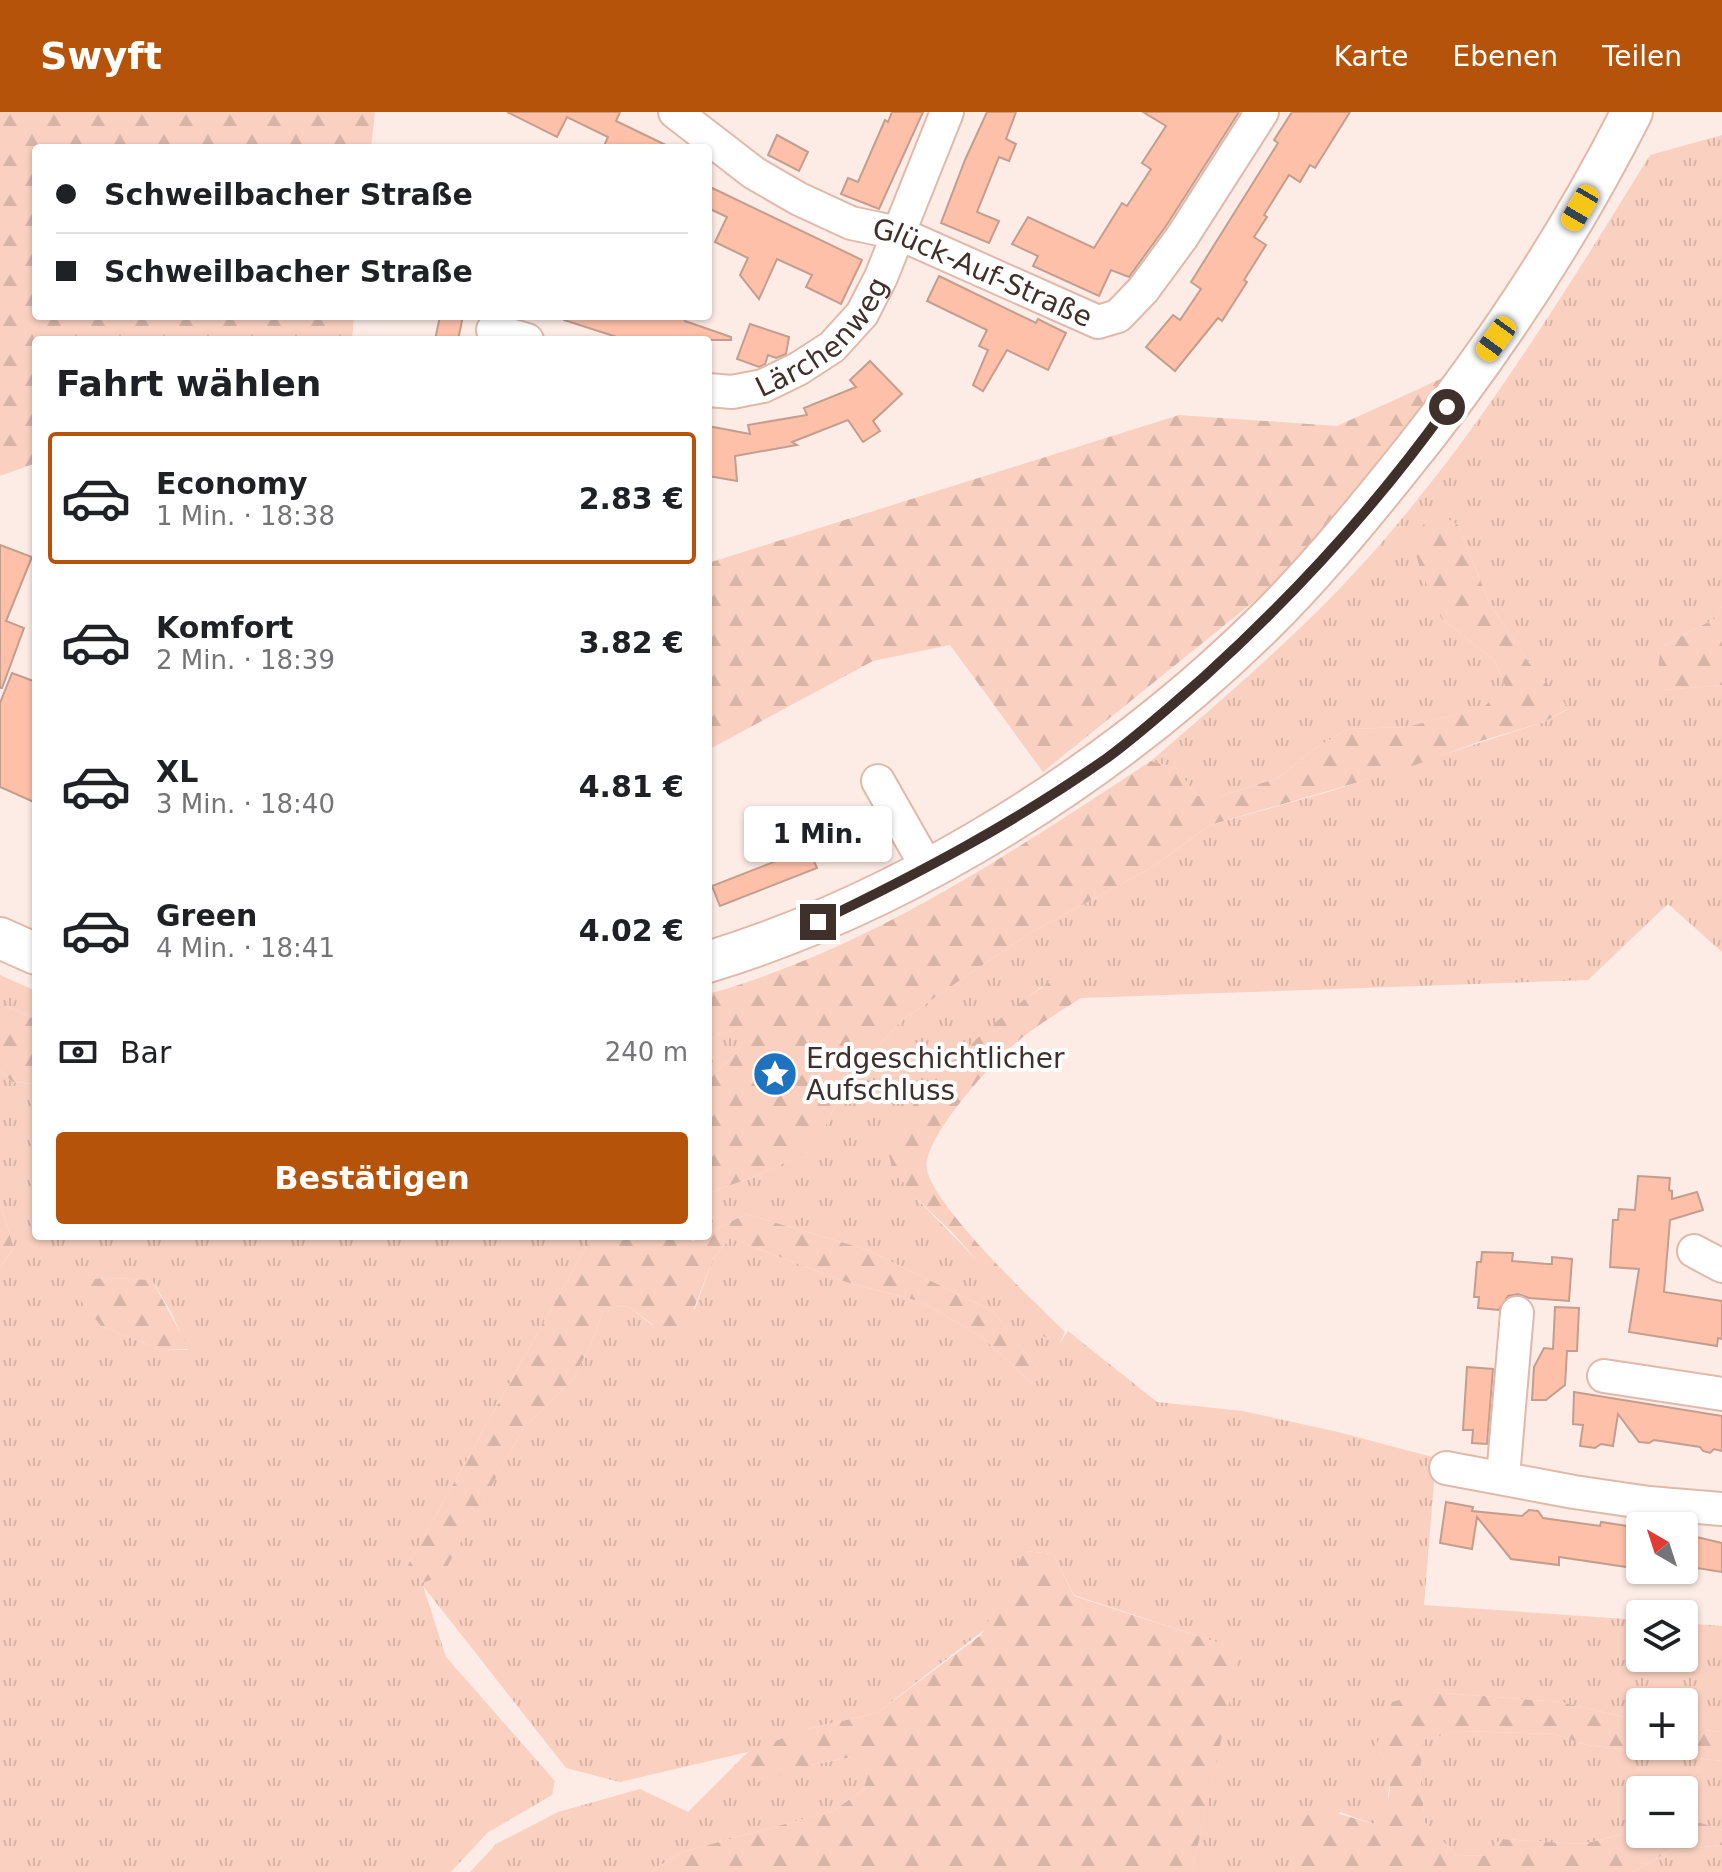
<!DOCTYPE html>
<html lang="de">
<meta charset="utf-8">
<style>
:root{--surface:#fff;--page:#f2f2f2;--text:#202124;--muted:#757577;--line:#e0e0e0;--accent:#b45309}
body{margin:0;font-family:"DejaVu Sans",sans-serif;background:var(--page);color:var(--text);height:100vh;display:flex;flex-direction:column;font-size:30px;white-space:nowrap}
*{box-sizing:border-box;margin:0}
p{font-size:26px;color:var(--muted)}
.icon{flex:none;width:44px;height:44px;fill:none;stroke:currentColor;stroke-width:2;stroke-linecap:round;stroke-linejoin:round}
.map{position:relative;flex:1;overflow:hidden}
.sheet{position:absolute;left:32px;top:224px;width:680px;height:904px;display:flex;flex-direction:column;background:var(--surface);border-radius:8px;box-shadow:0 2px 6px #0004}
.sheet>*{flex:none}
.top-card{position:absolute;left:32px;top:32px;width:680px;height:176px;border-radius:8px;box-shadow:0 2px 6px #0004;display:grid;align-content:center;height:176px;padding:0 24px;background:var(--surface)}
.needle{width:52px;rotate:321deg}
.fabs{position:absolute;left:1626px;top:1400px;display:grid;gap:16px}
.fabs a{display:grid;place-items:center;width:72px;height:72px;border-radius:8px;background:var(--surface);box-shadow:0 2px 6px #0004;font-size:40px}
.end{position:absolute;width:36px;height:36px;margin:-18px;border:10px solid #40302b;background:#fff;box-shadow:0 0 0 4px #fff}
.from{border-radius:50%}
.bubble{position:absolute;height:56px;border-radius:8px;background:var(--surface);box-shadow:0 2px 6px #0004;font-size:26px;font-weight:700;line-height:56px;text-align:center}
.car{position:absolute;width:24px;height:48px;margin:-24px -12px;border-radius:10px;box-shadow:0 0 6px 2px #0007;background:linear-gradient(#f5c518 24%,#345 0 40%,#f5c518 0 76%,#345 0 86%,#f5c518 0)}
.top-card b{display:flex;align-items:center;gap:28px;height:76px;font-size:30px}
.top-card b+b{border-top:2px solid var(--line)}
.top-card i{width:20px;height:20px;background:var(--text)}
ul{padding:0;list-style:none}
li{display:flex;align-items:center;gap:24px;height:132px;margin:0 16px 12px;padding:0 8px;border:4px solid transparent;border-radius:8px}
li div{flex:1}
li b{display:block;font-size:30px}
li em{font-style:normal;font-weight:700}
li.active{border-color:var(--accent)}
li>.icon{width:72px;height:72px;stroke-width:1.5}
h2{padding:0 24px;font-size:36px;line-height:96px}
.pay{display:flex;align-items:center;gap:20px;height:88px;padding:0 24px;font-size:30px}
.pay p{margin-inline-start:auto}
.primary-button{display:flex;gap:16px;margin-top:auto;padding:16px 24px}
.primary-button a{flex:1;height:92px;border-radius:8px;background:var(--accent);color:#fff;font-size:32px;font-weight:700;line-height:92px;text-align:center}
header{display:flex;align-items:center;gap:48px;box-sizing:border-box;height:112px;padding:0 40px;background:var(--accent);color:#fff}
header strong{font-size:38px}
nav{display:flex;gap:44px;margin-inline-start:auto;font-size:28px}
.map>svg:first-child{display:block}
</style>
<header>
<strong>Swyft</strong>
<nav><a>Karte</a><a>Ebenen</a><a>Teilen</a></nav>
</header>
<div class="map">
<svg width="1722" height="1760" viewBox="0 0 1722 1760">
<defs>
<pattern id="grass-tufts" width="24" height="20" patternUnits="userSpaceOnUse" patternTransform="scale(2)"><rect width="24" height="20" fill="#fad1c1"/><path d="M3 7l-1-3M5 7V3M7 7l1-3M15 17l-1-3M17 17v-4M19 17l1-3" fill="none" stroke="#d7b4a6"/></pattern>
<pattern id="forest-firs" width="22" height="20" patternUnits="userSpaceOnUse" patternTransform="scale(2)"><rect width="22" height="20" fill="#fad1c1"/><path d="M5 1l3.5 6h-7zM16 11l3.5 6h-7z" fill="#d7b4a6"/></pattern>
</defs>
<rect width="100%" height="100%" fill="#fdece6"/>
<g fill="url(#grass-tufts)" fill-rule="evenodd">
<path d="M 1722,23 L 1722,494 L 1716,506 L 1661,535 L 1665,578 L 1722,573 L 1722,840 L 1668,792 L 1588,868 L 1081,886 L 1081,869 L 1041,875 L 1004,905 L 916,988 L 915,1085 L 1059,1232 L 1068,1219 L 1157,1290 L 1243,1299 L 1338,1320 L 1436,1346 L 1424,1493 L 1640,1508 L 1640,1546 L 1684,1546 L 1684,1511 L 1722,1514 L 1722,1620 L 1684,1616 L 1684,1590 L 1640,1590 L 1640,1609 L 1561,1590 L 1430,1580 L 1377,1632 L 1390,1663 L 1387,1696 L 1373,1712 L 1340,1700 L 1291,1751 L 1294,1760 L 1192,1760 L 1240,1538 L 1074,1483 L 1053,1442 L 1026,1439 L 984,1518 L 877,1601 L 807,1617 L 811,1653 L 852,1645 L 870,1660 L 863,1678 L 833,1699 L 682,1740 L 650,1760 L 470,1760 L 496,1732 L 558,1700 L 640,1677 L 688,1700 L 748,1640 L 620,1670 L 566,1656 L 423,1474 L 446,1545 L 555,1669 L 552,1683 L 487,1721 L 451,1760 L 0,1760 L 0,1155 L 14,1136 L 0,1092 L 0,958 L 12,970 L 36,972 L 36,1124 L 592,1124 L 408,1453 L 442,1463 L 524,1315 L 573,1267 L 591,1232 L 604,1196 L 628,1194 L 652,1213 L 695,1197 L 713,1147 L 730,1126 L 846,1170 L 922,1190 L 982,1225 L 1032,1272 L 1042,1263 L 993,1199 L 865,1137 L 746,1102 L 708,1121 L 708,1081 L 751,1066 L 814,1037 L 831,1002 L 862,953 L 902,908 L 1028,822 L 1151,756 L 1210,713 L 1328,680 L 1544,610 L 1568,597 L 1529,551 L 1490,492 L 1458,413 L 1441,506 L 1495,549 L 1505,574 L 1485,595 L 1407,615 L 1348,617 L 1314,637 L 1278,666 L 1221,684 L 1197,684 L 1176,656 L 1151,649 C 1226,584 1302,520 1368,446 C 1477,324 1564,182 1650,43 ZM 111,1166 L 152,1168 L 171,1200 L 188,1238 L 161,1238 L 101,1214 L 83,1167 Z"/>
<path d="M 0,863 L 36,879 L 36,908 L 4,893 L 0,894 Z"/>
<path d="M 753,916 L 736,942 L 708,967 L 708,924 Z"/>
<path d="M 1460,1619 L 1554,1622 L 1586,1633 L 1722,1649 L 1722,1718 L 1684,1705 L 1684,1678 L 1640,1678 L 1640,1714 L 1619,1723 L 1582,1732 L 1501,1727 L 1485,1744 L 1456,1743 L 1425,1711 L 1420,1662 L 1422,1628 Z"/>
<path d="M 1722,1733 L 1722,1760 L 1633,1760 L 1669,1739 Z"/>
</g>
<g fill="url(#forest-firs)">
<path d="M 0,0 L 375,0 L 371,36 L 36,36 L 36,204 L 354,204 L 352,228 L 36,228 L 36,351 L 0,364 Z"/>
<path d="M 1456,260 L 1304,449 L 1043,660 L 950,533 L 873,549 L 708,638 L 708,451 L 1179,303 L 1337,314 Z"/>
<path d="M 1435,399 L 1458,413 L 1490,492 L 1529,551 L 1569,596 L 1544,610 L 1481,629 L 1407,656 L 1210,713 L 1151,756 L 1028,822 L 902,908 L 862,953 L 831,1002 L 815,1037 L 751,1066 L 708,1081 L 708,967 L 736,942 L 752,917 L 708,924 L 708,882 C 870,837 1012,740 1151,649 L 1176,656 L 1197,684 L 1221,684 L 1278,666 L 1314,637 L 1348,617 L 1407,615 L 1484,595 L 1505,574 L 1495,549 L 1441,506 L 1421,459 L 1411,427 Z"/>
<path d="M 1722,494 L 1722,573 L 1665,578 L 1658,557 L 1661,535 L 1716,506 Z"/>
<path d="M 1069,859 L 1081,869 L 1081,886 C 1058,901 1032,916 1011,935 C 989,954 921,1029 927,1058 C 935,1096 1035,1191 1065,1220 L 1059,1232 L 1043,1224 L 952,1120 L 915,1085 L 892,1056 L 887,1034 C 897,1019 906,1001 918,987 C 957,941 1016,888 1069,859 Z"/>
<path d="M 4,893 L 36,908 L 36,972 L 12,970 L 0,958 L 0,894 Z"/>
<path d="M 0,1092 L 14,1136 L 0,1155 Z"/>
<path d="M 746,1102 L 865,1137 L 993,1199 L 1043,1264 L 1032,1272 L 982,1225 L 922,1190 L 846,1170 L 730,1126 L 713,1147 L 680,1233 L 628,1194 L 604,1196 L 591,1232 L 573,1267 L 524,1315 L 442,1464 L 422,1471 L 408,1453 L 592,1124 L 680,1124 L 693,1129 L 708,1124 L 708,1121 Z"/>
<path d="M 111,1166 L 152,1168 L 189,1237 L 161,1238 L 101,1214 L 81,1189 L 83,1167 Z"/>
<path d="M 1025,1439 L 1053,1442 L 1074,1484 L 1241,1538 L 1192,1760 L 650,1760 L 682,1740 L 833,1699 L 863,1678 L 869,1660 L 852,1645 L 811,1653 L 758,1670 L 750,1657 L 750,1639 L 807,1617 L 877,1601 L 981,1523 Z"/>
<path d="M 1430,1580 L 1561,1590 L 1640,1609 L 1640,1634 L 1684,1634 L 1684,1616 L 1722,1620 L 1722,1649 L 1586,1633 L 1554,1622 L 1460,1619 L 1423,1628 L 1420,1662 L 1425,1710 L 1456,1743 L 1484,1744 L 1501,1727 L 1583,1732 L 1619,1723 L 1640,1714 L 1640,1722 L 1684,1722 L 1684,1705 L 1722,1718 L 1722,1733 L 1669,1739 L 1633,1760 L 1294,1760 L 1291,1751 L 1299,1711 L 1316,1695 L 1373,1712 C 1399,1684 1390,1664 1377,1632 L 1392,1590 Z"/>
</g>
<g fill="#fec0a9" stroke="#c39e8f" stroke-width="2">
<path d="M 507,0 L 620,0 L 616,9 L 672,36 L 603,36 L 608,25 L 567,5 L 557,25 Z"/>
<path d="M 892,0 L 923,0 L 879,97 L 841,82 L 848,66 L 858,70 L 885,8 L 888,10 Z"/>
<path d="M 987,0 L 1016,0 L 1006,27 L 1016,32 L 1009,49 L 999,45 L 977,100 L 999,109 L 989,131 L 941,111 L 965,48 Z"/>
<path d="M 1143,0 L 1239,0 L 1166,114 L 1129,165 L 1111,158 L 1099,184 L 1033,154 L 1038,144 L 1012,132 L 1028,105 L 1094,136 L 1122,91 L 1127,94 L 1151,57 L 1142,51 L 1166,14 Z"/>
<path d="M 1292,0 L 1350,0 L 1315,56 L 1310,53 L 1300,70 L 1289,63 L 1264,103 L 1267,105 L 1254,125 L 1266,133 L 1244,168 L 1247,170 L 1222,209 L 1218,206 L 1175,259 L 1146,235 L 1173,203 L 1180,208 L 1201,177 L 1191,170 L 1278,31 L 1274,28 Z"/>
<path d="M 777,23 L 808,40 L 799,59 L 768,43 Z"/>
<path d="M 708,74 L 862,148 L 841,192 L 806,175 L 812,163 L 777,147 L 759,187 L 740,163 L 748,146 L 715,130 L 727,105 L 708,96 Z"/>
<path d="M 939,164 L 1036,211 L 1038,207 L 1066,221 L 1048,258 L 1007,238 L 983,279 L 973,273 L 988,238 L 979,234 L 987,218 L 927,189 Z"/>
<path d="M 440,204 L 463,204 L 458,228 L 435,228 Z"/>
<path d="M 564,204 L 686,204 L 685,209 L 731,225 L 731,228 L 626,228 L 564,208 Z"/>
<path d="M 750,212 L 789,225 L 786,242 L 776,246 L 768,243 L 765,252 L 759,255 L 737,247 Z"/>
<path d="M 870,249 L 902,282 L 873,309 L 880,319 L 863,330 L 848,308 L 792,330 L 797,333 L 735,344 L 737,369 L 708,364 L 708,314 L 750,322 L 748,313 L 807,303 L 804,296 L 856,275 L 850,268 Z"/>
<path d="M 0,433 L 32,445 L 6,509 L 24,516 L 2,576 L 0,576 Z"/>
<path d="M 12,561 L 36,570 L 36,691 L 0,675 L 0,591 Z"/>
<path d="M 810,740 L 817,756 L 720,794 L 712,774 L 794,742 L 795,746 Z"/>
<path d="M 1638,1064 L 1670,1066 L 1669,1078 L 1672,1079 L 1672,1087 L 1697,1080 L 1703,1098 L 1670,1108 L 1664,1180 L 1722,1189 L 1722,1227 L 1718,1226 L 1717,1234 L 1629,1220 L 1639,1157 L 1610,1155 L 1613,1108 L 1618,1108 L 1619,1097 L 1635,1098 Z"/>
<path d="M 1482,1140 L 1513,1141 L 1512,1149 L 1547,1152 L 1552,1152 L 1552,1145 L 1572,1147 L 1569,1189 L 1529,1186 L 1518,1182 L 1508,1184 L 1499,1198 L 1478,1196 L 1479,1185 L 1474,1185 L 1477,1150 L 1481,1150 Z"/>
<path d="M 1555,1195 L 1579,1196 L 1577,1239 L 1567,1239 L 1565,1273 L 1546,1288 L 1532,1288 L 1534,1255 L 1544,1236 L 1553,1237 Z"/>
<path d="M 1467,1255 L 1493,1257 L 1487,1332 L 1472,1331 L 1473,1318 L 1463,1318 Z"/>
<path d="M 1574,1280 L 1722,1304 L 1722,1339 L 1714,1337 L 1710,1341 L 1703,1339 L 1700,1335 L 1654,1328 L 1649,1331 L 1639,1330 L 1618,1302 L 1613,1334 L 1601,1332 L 1595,1336 L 1580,1334 L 1583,1313 L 1573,1312 Z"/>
<path d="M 1446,1390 L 1473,1395 L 1472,1399 L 1522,1404 L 1529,1398 L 1538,1399 L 1543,1406 L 1600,1414 L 1601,1410 L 1640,1416 L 1640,1457 L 1559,1445 L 1559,1453 L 1511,1447 L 1477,1405 L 1472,1437 L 1440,1431 Z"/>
<path d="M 1684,1422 L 1722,1431 L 1722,1460 L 1684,1454 Z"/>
</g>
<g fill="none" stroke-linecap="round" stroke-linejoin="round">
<g stroke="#e0b9aa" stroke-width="36">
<g id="minor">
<path id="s1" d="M 675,0 L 754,61 L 799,87 L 851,111 L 898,121 L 1098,210 L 1118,204 L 1143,178 L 1182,125 L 1262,0"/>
<path d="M 493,218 L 527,228"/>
<path id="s2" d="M 708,278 L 732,280 L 763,274 L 798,257 L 832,235 L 862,202 L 881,165 L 947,0"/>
<path d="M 878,669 L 928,757"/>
<path d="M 1694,1139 L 1722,1154"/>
<path d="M 1604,1264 L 1722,1282"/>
<path d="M 1446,1356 L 1574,1380 L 1649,1391 L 1722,1397"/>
<path d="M 1503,1365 L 1517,1201"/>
</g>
</g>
<g stroke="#e0b9aa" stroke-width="44">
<g id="major">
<path d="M 0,826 L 36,842"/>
<path d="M 708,850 C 910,788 1112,660 1262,513 C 1310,466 1353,414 1395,362 C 1486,250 1567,129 1632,0"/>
</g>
</g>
<use href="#minor" stroke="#fff" stroke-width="32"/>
<use href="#major" stroke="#fff" stroke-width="40"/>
</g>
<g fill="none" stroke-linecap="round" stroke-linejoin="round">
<path stroke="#40302b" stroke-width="10" d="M 818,810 C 918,762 1016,710 1107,646 C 1141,621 1173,592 1205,564 C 1294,483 1377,393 1447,295"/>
</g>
<defs>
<g id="sight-disc" transform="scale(2.3)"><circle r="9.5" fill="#1f72c0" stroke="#fff"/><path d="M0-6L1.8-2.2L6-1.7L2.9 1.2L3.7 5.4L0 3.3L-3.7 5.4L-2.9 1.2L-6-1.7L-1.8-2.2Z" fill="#fff"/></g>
</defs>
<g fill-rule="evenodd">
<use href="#sight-disc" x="775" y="962"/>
</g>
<g text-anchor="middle" stroke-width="8" stroke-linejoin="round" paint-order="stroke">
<g font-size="28" fill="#40302b" stroke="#fff">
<text dy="10" stroke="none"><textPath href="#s1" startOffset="350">Glück-Auf-Straße</textPath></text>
<text dy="10" stroke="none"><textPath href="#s2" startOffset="134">Lärchenweg</textPath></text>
</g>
<g font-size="28" fill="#40302b" stroke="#fff" text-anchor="start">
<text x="806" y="956">Erdgeschichtlicher<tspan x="806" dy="32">Aufschluss</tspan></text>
</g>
</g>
</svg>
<div class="fabs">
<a><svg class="needle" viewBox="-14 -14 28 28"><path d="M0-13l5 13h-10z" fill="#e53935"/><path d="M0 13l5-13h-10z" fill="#757577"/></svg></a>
<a><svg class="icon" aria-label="layers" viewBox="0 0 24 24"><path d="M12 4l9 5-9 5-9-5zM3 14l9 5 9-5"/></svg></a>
<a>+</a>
<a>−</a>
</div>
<i class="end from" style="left:1447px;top:295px"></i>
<i class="end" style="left:818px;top:810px"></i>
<div class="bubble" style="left:744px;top:694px;width:148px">1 Min.</div>
<i class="car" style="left:1580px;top:96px;rotate:210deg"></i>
<i class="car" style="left:1496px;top:227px;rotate:216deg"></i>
<div class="top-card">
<b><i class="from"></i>Schweilbacher Straße</b>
<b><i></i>Schweilbacher Straße</b>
</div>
<section class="sheet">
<h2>Fahrt wählen</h2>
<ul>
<li class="active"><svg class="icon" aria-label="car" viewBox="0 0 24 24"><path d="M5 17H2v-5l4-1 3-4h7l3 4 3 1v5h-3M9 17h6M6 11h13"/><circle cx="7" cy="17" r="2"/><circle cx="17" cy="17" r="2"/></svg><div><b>Economy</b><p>1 Min. · 18:38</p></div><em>2.83 €</em></li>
<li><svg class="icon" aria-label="car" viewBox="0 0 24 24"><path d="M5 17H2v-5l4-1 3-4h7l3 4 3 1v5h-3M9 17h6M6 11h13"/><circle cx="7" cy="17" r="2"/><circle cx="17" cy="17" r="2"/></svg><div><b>Komfort</b><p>2 Min. · 18:39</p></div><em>3.82 €</em></li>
<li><svg class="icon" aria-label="car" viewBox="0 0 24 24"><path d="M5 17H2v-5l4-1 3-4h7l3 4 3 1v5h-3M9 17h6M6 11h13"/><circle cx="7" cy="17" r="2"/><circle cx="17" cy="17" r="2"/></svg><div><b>XL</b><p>3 Min. · 18:40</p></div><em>4.81 €</em></li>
<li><svg class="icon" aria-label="car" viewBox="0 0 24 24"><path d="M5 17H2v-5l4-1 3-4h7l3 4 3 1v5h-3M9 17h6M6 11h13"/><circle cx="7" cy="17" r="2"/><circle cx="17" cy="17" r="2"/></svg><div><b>Green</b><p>4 Min. · 18:41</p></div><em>4.02 €</em></li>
</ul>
<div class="pay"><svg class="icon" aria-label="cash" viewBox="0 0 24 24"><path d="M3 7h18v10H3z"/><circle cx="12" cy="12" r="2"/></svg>Bar<p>240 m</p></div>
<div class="primary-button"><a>Bestätigen</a></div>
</section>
</div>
